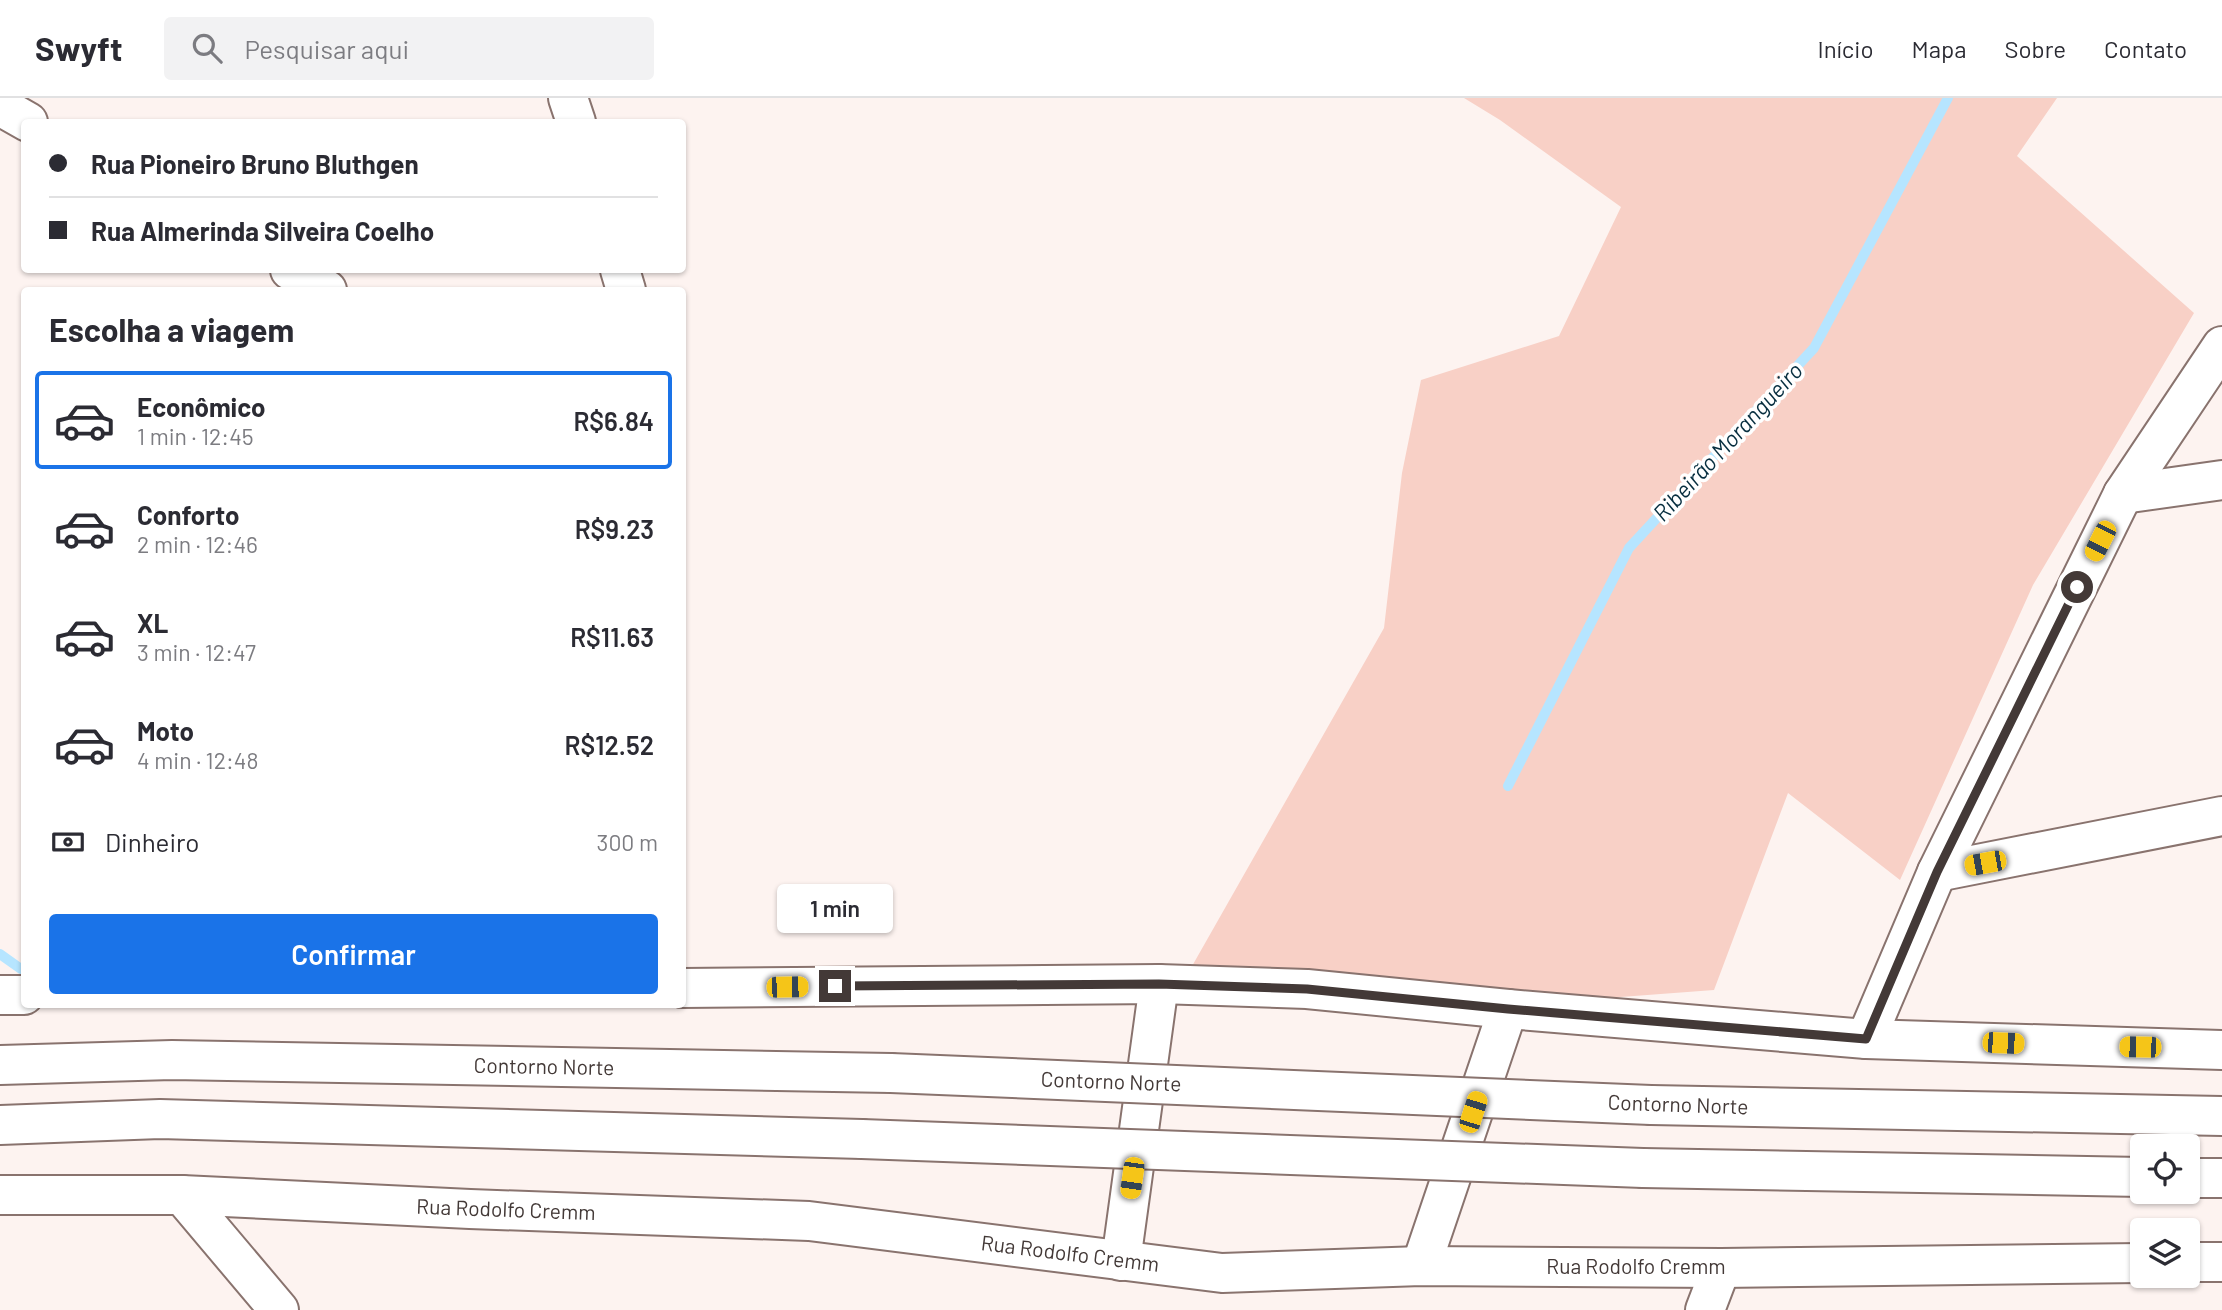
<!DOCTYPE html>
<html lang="pt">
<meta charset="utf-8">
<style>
:root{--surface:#fff;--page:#f2f2f3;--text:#2b2b33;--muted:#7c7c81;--line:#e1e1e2;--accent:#1a73e8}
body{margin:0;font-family:Barlow,sans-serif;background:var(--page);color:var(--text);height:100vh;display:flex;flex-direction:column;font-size:26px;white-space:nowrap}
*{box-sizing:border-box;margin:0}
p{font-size:23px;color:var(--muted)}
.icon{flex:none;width:38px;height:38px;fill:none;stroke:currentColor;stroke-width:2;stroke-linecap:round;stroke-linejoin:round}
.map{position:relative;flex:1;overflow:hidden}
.details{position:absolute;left:21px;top:189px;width:665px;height:721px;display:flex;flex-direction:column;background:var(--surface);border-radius:7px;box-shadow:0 2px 5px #0004}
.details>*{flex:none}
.guide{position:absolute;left:21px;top:21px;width:665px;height:154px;border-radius:7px;box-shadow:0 2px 5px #0004;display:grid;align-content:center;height:154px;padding:0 28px;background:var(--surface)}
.tools{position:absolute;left:2130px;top:1036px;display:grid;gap:14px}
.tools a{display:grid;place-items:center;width:70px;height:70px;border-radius:7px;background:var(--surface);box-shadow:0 2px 5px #0004;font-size:35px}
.end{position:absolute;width:32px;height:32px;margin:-16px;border:9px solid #433937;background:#fff;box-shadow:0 0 0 4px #fff}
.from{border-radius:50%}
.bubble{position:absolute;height:49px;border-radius:7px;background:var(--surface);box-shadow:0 2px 5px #0004;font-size:23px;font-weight:600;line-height:49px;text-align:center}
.car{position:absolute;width:21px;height:42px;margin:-21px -10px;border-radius:9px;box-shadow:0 0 5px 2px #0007;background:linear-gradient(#f5c518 24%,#345 0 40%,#f5c518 0 76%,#345 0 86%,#f5c518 0)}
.guide b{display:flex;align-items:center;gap:24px;height:66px;font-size:26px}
.guide b+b{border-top:2px solid var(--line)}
.guide i{width:18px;height:18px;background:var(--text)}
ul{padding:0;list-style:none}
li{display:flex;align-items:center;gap:21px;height:98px;margin:0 14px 10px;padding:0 14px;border:4px solid transparent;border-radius:7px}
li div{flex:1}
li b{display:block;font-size:26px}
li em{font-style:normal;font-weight:600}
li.selected{border-color:var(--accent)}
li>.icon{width:63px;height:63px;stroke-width:1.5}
h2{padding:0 28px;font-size:32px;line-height:84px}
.pay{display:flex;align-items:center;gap:18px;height:77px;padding:0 28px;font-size:26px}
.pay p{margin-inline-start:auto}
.action{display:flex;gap:14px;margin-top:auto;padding:14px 28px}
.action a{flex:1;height:80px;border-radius:7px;background:var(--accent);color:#fff;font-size:28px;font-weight:600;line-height:80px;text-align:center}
header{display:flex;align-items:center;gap:42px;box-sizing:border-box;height:98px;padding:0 35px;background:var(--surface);border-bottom:2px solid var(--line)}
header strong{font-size:33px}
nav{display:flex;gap:38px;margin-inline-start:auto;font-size:24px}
.search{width:490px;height:63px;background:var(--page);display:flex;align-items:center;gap:18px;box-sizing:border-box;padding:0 24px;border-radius:7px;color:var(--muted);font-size:26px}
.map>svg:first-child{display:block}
</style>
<header>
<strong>Swyft</strong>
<div class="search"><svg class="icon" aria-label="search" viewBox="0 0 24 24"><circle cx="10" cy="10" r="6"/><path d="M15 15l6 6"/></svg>Pesquisar aqui</div>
<nav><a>Início</a><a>Mapa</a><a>Sobre</a><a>Contato</a></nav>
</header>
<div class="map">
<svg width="2222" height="1212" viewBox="0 0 2222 1212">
<rect width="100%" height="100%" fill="#fdf3f0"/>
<path fill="#f8d0c6" d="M 1464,0 L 2057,0 L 2017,58 L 2194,215 L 2033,487 L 1900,782 L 1788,695 L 1714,892 L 1500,908 L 1183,884 L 1384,530 L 1402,375 L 1421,282 L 1559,238 L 1621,109 L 1500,22 Z"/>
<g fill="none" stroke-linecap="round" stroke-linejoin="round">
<g stroke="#b6e5ff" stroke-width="10">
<path d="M 1508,688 L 1629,450 L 1814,250 L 1948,0"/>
<path d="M 0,856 L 21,871"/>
</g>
<g stroke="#89736e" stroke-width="42">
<g id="minor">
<path d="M 568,0 L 576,24"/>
<path d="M 0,8 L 28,24"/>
<path d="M 290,172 L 327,192"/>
<path d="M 620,172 L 626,192"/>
<path d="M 2123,396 L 2222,382"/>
<path d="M 1937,774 L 2222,718"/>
<path d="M 682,890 L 1159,886 L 1307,891 L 1508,911 L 1866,941 L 2222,952"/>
<path d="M 0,897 L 24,897"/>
<path d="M 1866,941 L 1937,774 L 2123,396 L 2222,248"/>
<path d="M 0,1097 L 182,1097 L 470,1111 L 809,1123 L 1222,1175 L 1421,1168 L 1721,1170 L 2142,1165"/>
<path d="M 182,1097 L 279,1212"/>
<path d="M 1121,1163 L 1159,886"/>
<path d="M 2188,1164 L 2222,1164"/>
<path d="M 1421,1168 L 1508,911"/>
<path d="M 1705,1212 L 1721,1170"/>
</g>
</g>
<g stroke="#89736e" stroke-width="42">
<g id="highway">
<path d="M 0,967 L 172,962 L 891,975"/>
<path d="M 1651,1007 L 2222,1018"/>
<path d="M 0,1027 L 160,1021 L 862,1041"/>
<path d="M 1643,1070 L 2142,1079"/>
<path d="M 2188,1080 L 2222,1080"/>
</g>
</g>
<use href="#minor" stroke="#fff" stroke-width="38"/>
<use href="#highway" stroke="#fff" stroke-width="38"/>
<g stroke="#89736e" stroke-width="42" stroke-linecap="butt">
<g id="highway-bridge">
<path d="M 891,975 L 1651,1007"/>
<path d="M 862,1041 L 1643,1070"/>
</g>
</g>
<use href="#highway-bridge" stroke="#fff" stroke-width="38"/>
</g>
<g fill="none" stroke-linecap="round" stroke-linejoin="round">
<path stroke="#433937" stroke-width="9" d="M 835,888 L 1159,886 L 1307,891 L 1508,911 L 1866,941 L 1937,774 L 2077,489"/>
</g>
<g text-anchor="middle" stroke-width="7" stroke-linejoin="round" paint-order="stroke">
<g font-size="21" fill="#433937" stroke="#fff">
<text transform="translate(544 969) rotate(1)" y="7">Contorno Norte</text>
<text transform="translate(1111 984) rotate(2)" y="7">Contorno Norte</text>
<text transform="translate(1678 1007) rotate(2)" y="7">Contorno Norte</text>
<text transform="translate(506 1112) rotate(2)" y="7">Rua Rodolfo Cremm</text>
<text transform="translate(1070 1156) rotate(7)" y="7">Rua Rodolfo Cremm</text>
<text x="1636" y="1176">Rua Rodolfo Cremm</text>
</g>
<g font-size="23" font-style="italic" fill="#072e3f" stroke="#fff">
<text transform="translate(1728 344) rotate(-47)" y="8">Ribeirão Morangueiro</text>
</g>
</g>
</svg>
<div class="tools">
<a><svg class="icon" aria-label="locate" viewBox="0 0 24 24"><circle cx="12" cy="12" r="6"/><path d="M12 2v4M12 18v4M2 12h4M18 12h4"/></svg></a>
<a><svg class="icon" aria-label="layers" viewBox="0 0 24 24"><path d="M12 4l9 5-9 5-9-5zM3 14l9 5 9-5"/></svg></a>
</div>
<i class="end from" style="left:2077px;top:489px"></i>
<i class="end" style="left:835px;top:888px"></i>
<div class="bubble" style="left:777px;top:786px;width:116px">1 min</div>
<i class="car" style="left:2100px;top:443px;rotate:207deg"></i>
<i class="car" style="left:1985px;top:765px;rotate:260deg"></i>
<i class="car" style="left:787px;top:889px;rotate:89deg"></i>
<i class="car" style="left:2003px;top:945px;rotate:92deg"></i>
<i class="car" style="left:2140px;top:949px;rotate:271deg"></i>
<i class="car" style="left:1473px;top:1014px;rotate:18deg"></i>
<i class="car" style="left:1132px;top:1080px;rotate:188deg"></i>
<div class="guide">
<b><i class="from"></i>Rua Pioneiro Bruno Bluthgen</b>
<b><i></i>Rua Almerinda Silveira Coelho</b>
</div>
<section class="details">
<h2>Escolha a viagem</h2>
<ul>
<li class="selected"><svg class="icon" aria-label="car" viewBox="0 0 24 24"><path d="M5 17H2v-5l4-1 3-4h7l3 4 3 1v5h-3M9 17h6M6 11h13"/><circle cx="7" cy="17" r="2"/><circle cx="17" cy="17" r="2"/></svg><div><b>Econômico</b><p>1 min · 12:45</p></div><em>R$6.84</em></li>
<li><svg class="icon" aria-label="car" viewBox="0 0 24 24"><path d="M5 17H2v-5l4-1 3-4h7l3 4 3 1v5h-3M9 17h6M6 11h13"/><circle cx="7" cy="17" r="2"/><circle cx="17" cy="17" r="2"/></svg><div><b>Conforto</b><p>2 min · 12:46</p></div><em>R$9.23</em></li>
<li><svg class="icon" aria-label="car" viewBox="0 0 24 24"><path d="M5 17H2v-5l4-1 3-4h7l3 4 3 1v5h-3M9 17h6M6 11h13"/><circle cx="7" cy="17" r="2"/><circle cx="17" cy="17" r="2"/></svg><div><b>XL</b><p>3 min · 12:47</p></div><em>R$11.63</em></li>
<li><svg class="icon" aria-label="car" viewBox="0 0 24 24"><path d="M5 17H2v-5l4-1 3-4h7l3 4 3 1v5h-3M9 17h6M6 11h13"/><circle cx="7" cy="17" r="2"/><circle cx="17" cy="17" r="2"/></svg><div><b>Moto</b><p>4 min · 12:48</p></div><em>R$12.52</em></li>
</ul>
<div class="pay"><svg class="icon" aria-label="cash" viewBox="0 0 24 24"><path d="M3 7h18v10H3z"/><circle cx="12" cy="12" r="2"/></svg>Dinheiro<p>300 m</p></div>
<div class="action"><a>Confirmar</a></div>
</section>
</div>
